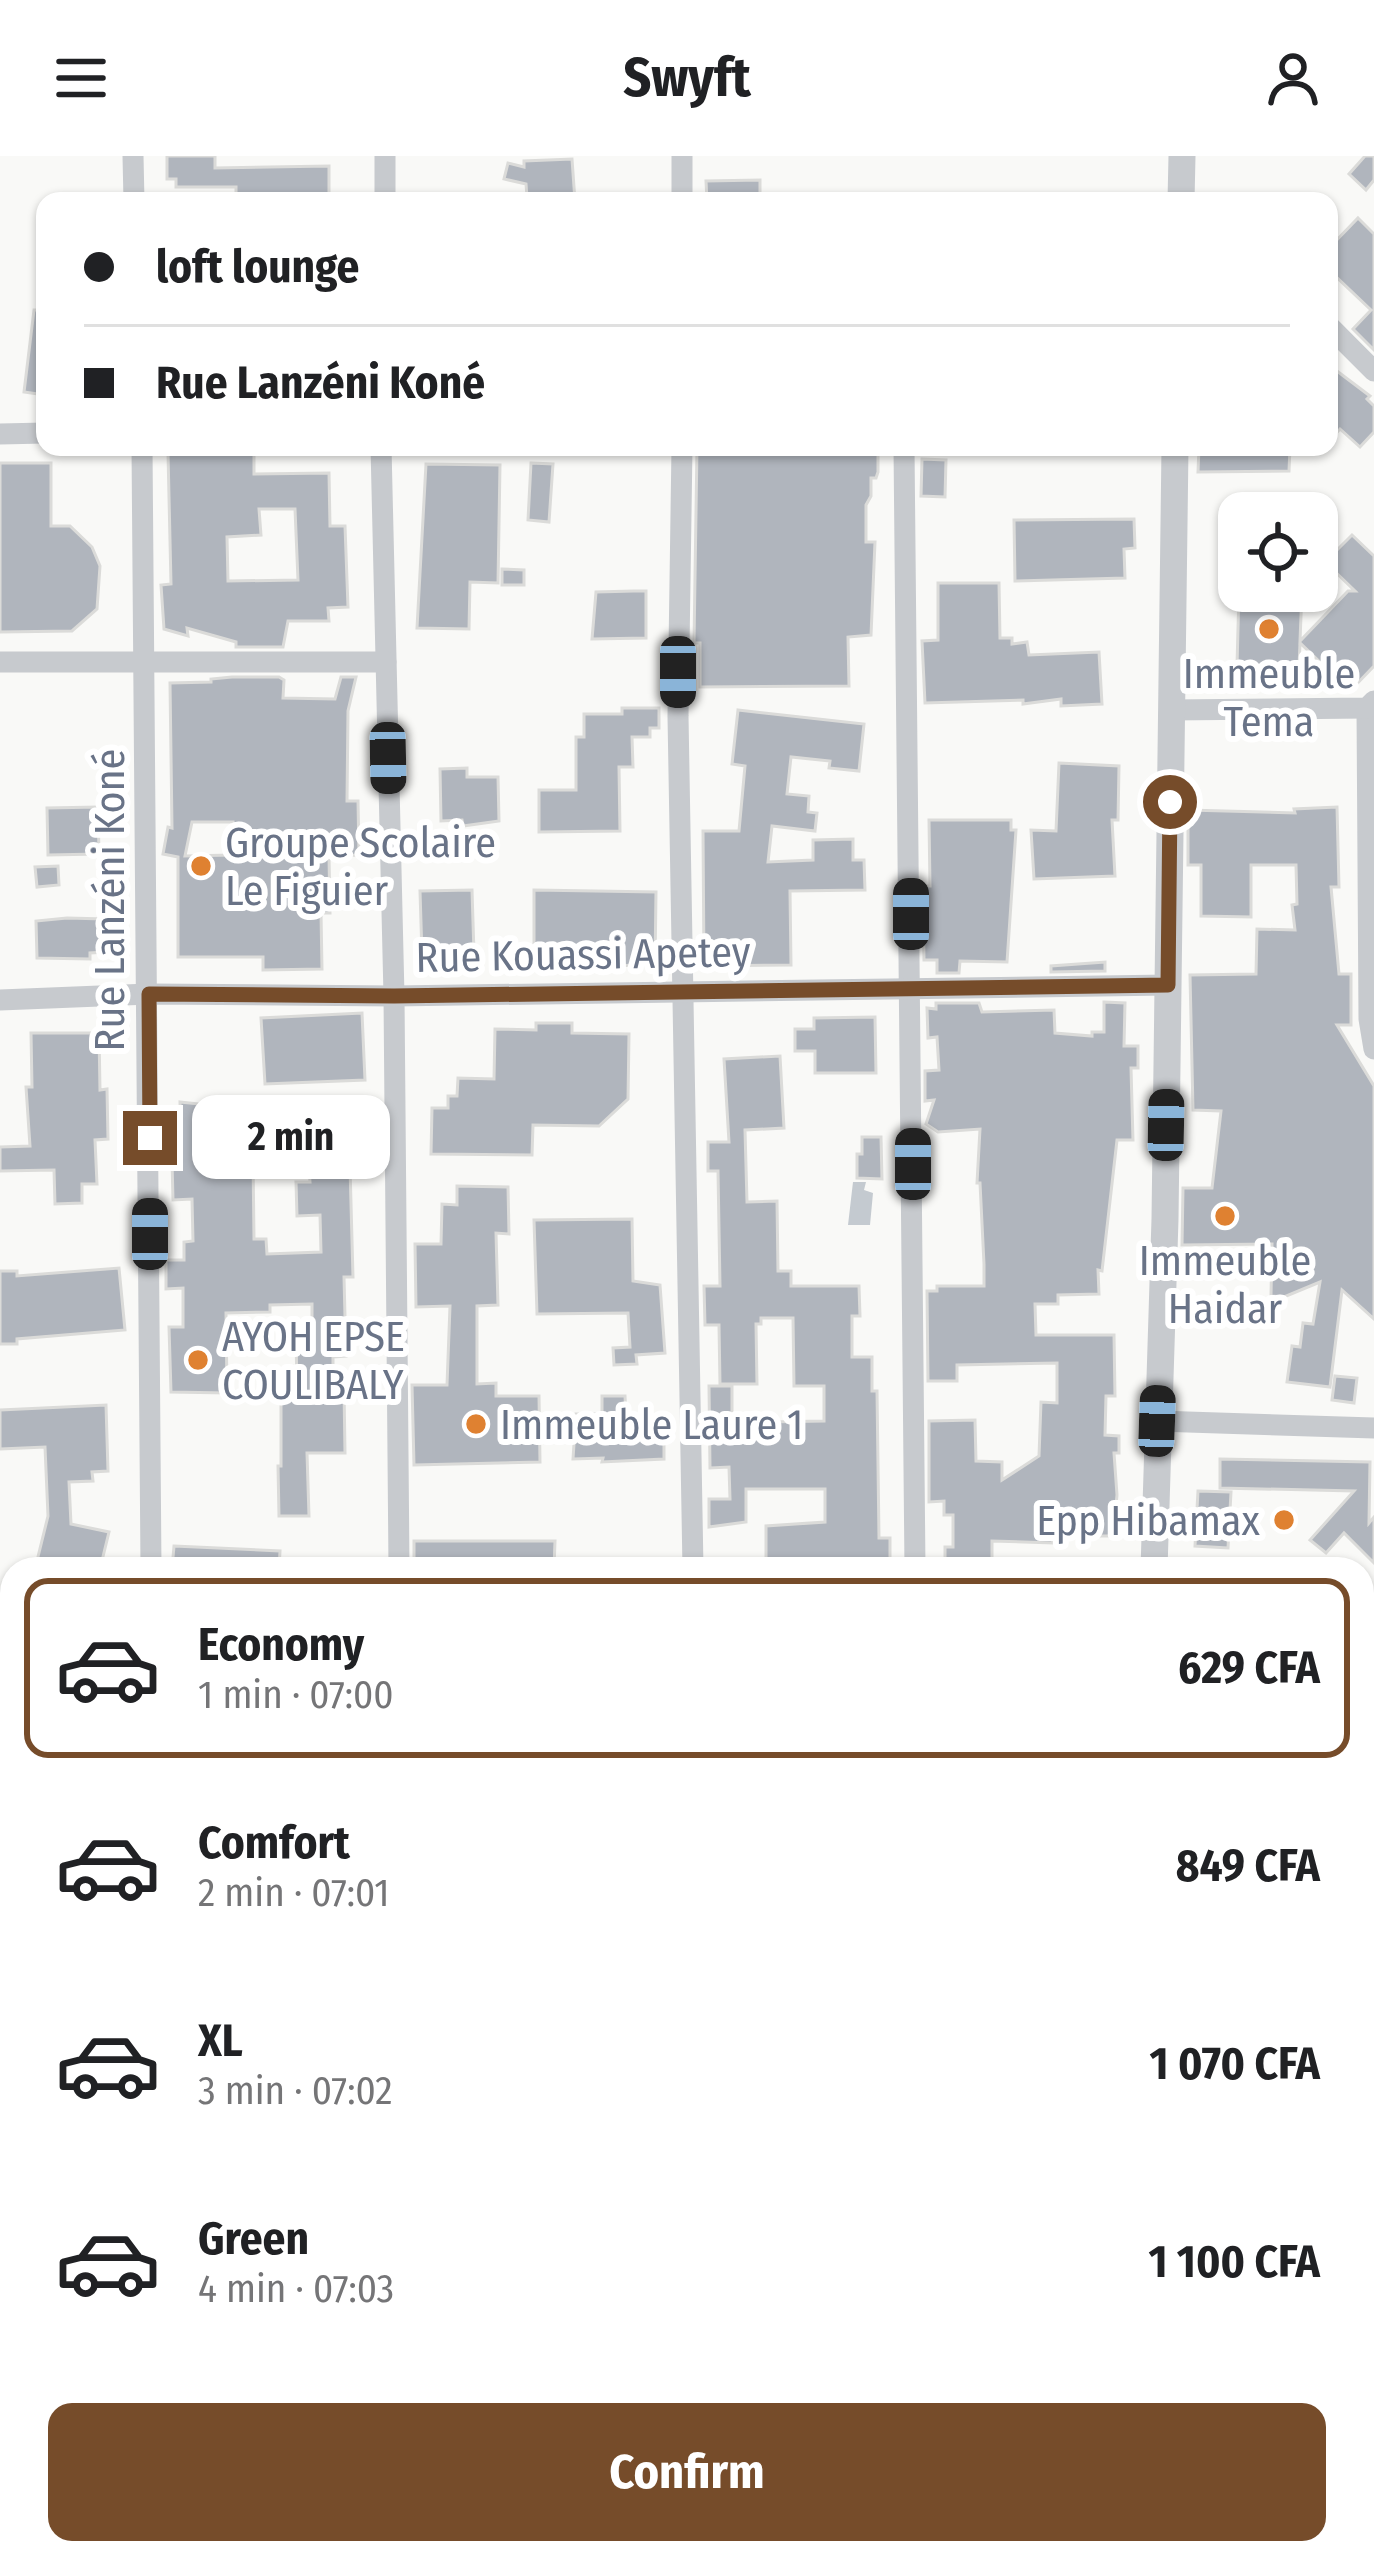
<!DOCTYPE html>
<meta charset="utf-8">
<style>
:root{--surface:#fff;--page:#f6f6f6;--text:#202124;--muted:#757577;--line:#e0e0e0;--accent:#764c2a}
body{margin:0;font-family:"Fira Sans Condensed",sans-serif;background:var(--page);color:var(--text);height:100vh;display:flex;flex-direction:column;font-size:45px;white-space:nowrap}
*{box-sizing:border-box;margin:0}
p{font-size:39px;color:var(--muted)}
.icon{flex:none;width:66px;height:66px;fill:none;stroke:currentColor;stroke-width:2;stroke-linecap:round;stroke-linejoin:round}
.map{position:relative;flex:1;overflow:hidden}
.sheet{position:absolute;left:0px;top:1401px;width:1374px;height:1008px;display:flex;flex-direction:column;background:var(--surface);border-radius:36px 36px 0 0;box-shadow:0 3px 9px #0004}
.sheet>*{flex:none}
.guide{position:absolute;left:36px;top:36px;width:1302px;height:264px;border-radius:24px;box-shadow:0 3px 9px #0004;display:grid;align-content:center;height:264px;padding:0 48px;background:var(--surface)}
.buttons{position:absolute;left:1218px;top:336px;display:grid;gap:24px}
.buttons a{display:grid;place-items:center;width:120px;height:120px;border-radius:24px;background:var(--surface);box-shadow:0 3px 9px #0004;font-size:60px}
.end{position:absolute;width:54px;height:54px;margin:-27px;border:15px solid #764c2a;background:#fff;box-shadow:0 0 0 6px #fff}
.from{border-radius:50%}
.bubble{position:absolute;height:84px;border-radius:24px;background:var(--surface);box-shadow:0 3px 9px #0004;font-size:39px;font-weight:700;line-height:84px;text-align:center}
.car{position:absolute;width:36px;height:72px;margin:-36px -18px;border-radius:15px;box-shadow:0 0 9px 3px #0007;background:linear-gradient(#222 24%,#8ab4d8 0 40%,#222 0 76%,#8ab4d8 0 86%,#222 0)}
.guide b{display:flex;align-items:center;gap:42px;height:114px;font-size:45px}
.guide b+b{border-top:3px solid var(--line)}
.guide i{width:30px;height:30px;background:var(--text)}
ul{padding:21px 0 0;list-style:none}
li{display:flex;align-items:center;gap:36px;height:180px;margin:0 24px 18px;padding:0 24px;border:6px solid transparent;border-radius:24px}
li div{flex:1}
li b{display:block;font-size:45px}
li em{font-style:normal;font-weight:700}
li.active{border-color:var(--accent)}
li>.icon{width:108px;height:108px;stroke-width:1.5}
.primary-button{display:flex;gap:24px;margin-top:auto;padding:24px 48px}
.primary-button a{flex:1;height:138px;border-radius:24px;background:var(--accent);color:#fff;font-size:48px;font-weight:700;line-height:138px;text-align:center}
header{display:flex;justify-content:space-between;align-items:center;height:156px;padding:0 48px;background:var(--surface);font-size:54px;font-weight:700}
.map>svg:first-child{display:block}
</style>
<header><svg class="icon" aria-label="menu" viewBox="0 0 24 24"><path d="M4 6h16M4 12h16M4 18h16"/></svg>Swyft<svg class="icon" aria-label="person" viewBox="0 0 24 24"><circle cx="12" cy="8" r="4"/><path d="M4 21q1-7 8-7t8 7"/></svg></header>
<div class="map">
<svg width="1374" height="2409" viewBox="0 0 1374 2409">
<rect width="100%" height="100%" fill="#f9f9f7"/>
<path fill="#dae1d8" d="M 0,2192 L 12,2192 L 12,2397 L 181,2397 L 181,2409 L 0,2409 Z"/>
<path fill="#c4cad0" d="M 853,1026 L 866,1026 L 864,1034 L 873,1037 L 870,1069 L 848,1069 Z"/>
<g fill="#b0b5bd" stroke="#dbdbd9" stroke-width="3" fill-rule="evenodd">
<path d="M 167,0 L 215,0 L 215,12 L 329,10 L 329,38 L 281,39 L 281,45 L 236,45 L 236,31 L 176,31 L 176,23 L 167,23 Z"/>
<path d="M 1365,0 L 1374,0 L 1374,24 L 1366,34 L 1349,18 Z"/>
<path d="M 572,3 L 575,45 L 552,45 L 552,39 L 527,41 L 526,28 L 504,23 L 508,7 L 524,11 L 524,5 Z"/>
<path d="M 760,24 L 760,45 L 707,45 L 706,25 Z"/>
<path d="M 1358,62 L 1374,78 L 1374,194 L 1353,173 L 1371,154 L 1329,114 L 1329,92 Z"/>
<path d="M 34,154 L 45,154 L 45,239 L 24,236 Z"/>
<path d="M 1329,209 L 1370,240 L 1367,243 L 1374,250 L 1374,276 L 1360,291 L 1340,273 L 1329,285 Z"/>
<path d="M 697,291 L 878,291 L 878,316 L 876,322 L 871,322 L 871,340 L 866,349 L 866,386 L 875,386 L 871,479 L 848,481 L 849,530 L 700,531 L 700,487 L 694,487 Z"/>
<path d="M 1199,291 L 1290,291 L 1289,315 L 1198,316 Z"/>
<path d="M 168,297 L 254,298 L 254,318 L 329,317 L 330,370 L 345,370 L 348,451 L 328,452 L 329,465 L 288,465 L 283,491 L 236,491 L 236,486 L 187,472 L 188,480 L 164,473 L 161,429 L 171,428 ZM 259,353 L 295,353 L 298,424 L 228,425 L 227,381 L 261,379 Z"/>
<path d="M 922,303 L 946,304 L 945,341 L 921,340 Z"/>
<path d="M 0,307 L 51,307 L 51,370 L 70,370 L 92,391 L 100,410 L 97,453 L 72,475 L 0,476 Z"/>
<path d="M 531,307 L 553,308 L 549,366 L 528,364 Z"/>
<path d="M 426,308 L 500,309 L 498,427 L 470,426 L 469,473 L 417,472 Z"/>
<path d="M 1134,363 L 1135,392 L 1124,393 L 1125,422 L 1015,425 L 1014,364 Z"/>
<path d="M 1352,379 L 1374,400 L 1374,510 L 1350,535 L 1300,487 L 1299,511 L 1237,510 L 1239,435 L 1302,435 L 1300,485 L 1348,435 L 1355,435 L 1325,406 Z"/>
<path d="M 502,413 L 524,414 L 524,429 L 502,429 Z"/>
<path d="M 938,427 L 999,427 L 1000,482 L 1012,482 L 1012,488 L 1027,486 L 1029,499 L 1099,496 L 1102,548 L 1061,550 L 1061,543 L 1023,548 L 1023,544 L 925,547 L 922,485 L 938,484 Z"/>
<path d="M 634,435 L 646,435 L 646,482 L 592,483 L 596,436 Z"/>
<path d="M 232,521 L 279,521 L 284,524 L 283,542 L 335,543 L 341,521 L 356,521 L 348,555 L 347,645 L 358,645 L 359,699 L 329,700 L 330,757 L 321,757 L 322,813 L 263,814 L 263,801 L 178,801 L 178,701 L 163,698 L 168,671 L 172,672 L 170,527 L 211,526 L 211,523 ZM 192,666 L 233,666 L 233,699 L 185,700 Z"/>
<path d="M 622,552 L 659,552 L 659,572 L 650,572 L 650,581 L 632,581 L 633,611 L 619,611 L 620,675 L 539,676 L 539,634 L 576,634 L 576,581 L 584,581 L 584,558 L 622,558 Z"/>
<path d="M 738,554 L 864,568 L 859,615 L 829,612 L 830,605 L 791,601 L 787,638 L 809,640 L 808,656 L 817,657 L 815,675 L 772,670 L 768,706 L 813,704 L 813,684 L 853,683 L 853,704 L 864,704 L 865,734 L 790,735 L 791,809 L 704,810 L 703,675 L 739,675 L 745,610 L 732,608 Z"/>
<path d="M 1059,607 L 1119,610 L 1118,664 L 1112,664 L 1115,720 L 1034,723 L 1031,674 L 1056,675 Z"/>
<path d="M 467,612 L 467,621 L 498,621 L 499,665 L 463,670 L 462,664 L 441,665 L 440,613 Z"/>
<path d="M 98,651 L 99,698 L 48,699 L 47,652 Z"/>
<path d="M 1337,651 L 1339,731 L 1331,731 L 1339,818 L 1351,818 L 1351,869 L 1337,869 L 1374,930 L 1374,1163 L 1342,1134 L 1330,1231 L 1287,1226 L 1292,1190 L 1300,1191 L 1303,1167 L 1313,1168 L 1320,1126 L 1284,1141 L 1271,1140 L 1272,1088 L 1182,1089 L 1183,1032 L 1212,1032 L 1221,955 L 1193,954 L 1190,819 L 1256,818 L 1257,773 L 1295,774 L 1292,749 L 1297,748 L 1296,709 L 1251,709 L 1251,761 L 1201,760 L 1201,709 L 1188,709 L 1188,654 L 1295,657 L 1294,653 Z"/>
<path d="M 929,664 L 1011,664 L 1011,674 L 1016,674 L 1007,806 L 960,805 L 959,817 L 937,817 L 937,804 L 924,804 L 923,730 L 930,730 Z"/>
<path d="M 58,710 L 59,729 L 37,731 L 35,711 Z"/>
<path d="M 472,734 L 474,798 L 422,799 L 420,735 Z"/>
<path d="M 534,734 L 656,736 L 655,809 L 534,811 Z"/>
<path d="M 67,762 L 105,763 L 106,796 L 90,797 L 90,803 L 37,802 L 36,765 Z"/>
<path d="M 1105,806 L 1105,815 L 1051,816 L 1051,810 Z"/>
<path d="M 1104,846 L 1125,847 L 1124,890 L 1138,890 L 1138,912 L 1131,912 L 1133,984 L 1117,984 L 1102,1115 L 1098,1114 L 1099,1138 L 1058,1139 L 1058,1148 L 1035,1148 L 1036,1179 L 1114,1179 L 1115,1240 L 1106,1240 L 1105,1279 L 1119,1280 L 1119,1297 L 1114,1297 L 1117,1339 L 1113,1380 L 1052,1380 L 1053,1387 L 992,1385 L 992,1413 L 945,1413 L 945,1391 L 953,1391 L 953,1359 L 944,1359 L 944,1345 L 929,1346 L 929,1265 L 975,1264 L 976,1305 L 1002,1306 L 1002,1324 L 1039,1300 L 1041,1246 L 1057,1247 L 1057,1207 L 957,1209 L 957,1225 L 928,1225 L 927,1135 L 937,1135 L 937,1130 L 984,1130 L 984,1108 L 980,1027 L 977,1027 L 980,973 L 938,976 L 926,968 L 934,944 L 925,945 L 925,915 L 939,914 L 937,881 L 928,882 L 927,852 L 936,853 L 936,847 L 979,847 L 982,856 L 1054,854 L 1055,877 L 1092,880 L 1092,876 L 1104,876 Z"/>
<path d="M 362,857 L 365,924 L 265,928 L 261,862 Z"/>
<path d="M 875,861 L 876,917 L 815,917 L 815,895 L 795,895 L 795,873 L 814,873 L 814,862 Z"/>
<path d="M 536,867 L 572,867 L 572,877 L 629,878 L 628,943 L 599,970 L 533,969 L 532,999 L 431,998 L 432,952 L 448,952 L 448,940 L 457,940 L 458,922 L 494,923 L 495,873 L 536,874 Z"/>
<path d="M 31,877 L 99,877 L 100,934 L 107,933 L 108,983 L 95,984 L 97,1028 L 82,1028 L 82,1047 L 55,1048 L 54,1014 L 0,1015 L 0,991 L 30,990 L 26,931 L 32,931 Z"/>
<path d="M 780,900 L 784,972 L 745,974 L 747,1046 L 777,1045 L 778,1115 L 791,1115 L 791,1130 L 859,1130 L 860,1160 L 852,1160 L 852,1201 L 872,1201 L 872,1235 L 877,1235 L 879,1382 L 890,1382 L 890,1409 L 766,1413 L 766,1370 L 825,1366 L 825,1333 L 746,1333 L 746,1366 L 709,1371 L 709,1343 L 730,1343 L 729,1311 L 710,1312 L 709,1230 L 732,1230 L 732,1260 L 765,1260 L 765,1266 L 824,1265 L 824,1230 L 794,1230 L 793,1162 L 761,1162 L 761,1168 L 756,1168 L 757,1228 L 720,1228 L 719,1169 L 705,1169 L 704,1130 L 720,1130 L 718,1015 L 708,1015 L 708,986 L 729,986 L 724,903 Z"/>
<path d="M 180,946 L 228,951 L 229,1004 L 253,1002 L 254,1083 L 266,1083 L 267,1098 L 321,1096 L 320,1059 L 297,1060 L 296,1026 L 310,1026 L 309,1012 L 350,1011 L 353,1121 L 344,1121 L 346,1200 L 333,1201 L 333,1233 L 344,1233 L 345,1297 L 307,1297 L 309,1360 L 279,1360 L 278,1310 L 281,1310 L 281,1233 L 297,1233 L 296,1181 L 312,1181 L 312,1148 L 270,1149 L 270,1156 L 226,1157 L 227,1237 L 171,1236 L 169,1171 L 183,1171 L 183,1132 L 166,1133 L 166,1104 L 184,1104 L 184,1086 L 193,1085 L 192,1043 L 173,1044 L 172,1005 L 181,1005 Z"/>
<path d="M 862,981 L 881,981 L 882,1023 L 857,1022 L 857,998 L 862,998 Z"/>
<path d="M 457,1030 L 508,1031 L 509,1078 L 496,1077 L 498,1149 L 477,1150 L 477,1228 L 496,1227 L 496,1240 L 539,1240 L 540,1306 L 414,1309 L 412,1229 L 447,1229 L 450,1150 L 416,1151 L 415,1088 L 441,1088 L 442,1048 L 457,1049 Z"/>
<path d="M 632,1063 L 633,1125 L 660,1129 L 665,1197 L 636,1199 L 637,1208 L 614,1209 L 613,1192 L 630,1191 L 628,1157 L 537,1158 L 534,1064 Z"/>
<path d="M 119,1112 L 125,1174 L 17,1183 L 17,1188 L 0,1188 L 0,1115 L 17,1115 L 17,1120 Z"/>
<path d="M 1335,1220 L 1357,1222 L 1354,1247 L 1332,1244 Z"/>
<path d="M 602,1240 L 625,1240 L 626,1259 L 639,1259 L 639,1274 L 664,1273 L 664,1303 L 602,1306 L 603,1302 L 573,1303 L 576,1258 L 602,1258 Z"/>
<path d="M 106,1249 L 108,1315 L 92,1316 L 93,1325 L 69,1326 L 71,1368 L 109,1376 L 100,1413 L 35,1413 L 48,1360 L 45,1291 L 0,1293 L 0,1254 Z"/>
<path d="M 1220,1303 L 1370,1306 L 1369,1367 L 1374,1361 L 1374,1407 L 1344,1377 L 1326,1397 L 1310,1384 L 1354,1335 L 1220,1332 Z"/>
<path d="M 1198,1335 L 1231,1336 L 1228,1392 L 1195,1390 Z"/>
<path d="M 414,1385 L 555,1385 L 554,1413 L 414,1413 Z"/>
<path d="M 174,1390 L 280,1395 L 279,1413 L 172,1413 Z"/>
</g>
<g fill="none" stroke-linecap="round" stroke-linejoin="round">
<g stroke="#c7cace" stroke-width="21">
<path d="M 133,0 L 134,45"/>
<path d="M 682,0 L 682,45"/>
<path d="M 385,45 L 385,0"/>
<path d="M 1329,170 L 1374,215"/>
<path d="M 0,278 L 45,277"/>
<path d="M 142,291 L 151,1413"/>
<path d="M 381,291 L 394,840 L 399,1413"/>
<path d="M 682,291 L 678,560 L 693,1413"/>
<path d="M 904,291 L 915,1413"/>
<path d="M 0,506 L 386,506"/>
<path d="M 1367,552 L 1369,863 L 1374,893"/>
<path d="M 1171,554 L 1367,552 L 1374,545"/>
<path d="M 0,844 L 149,838 L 394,840 L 1168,829"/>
<path d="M 1157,1265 L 1374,1272"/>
<path d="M 1362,1497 L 1374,1508"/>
<path d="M 0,1637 L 12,1636"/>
<path d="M 1362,1711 L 1374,1723"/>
<path d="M 1362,1791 L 1374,1779"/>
<path d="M 0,1925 L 12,1925"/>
<path d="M 1362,1994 L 1374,1994"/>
<path d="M 0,2176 L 12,2175"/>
<path d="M 202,2397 L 202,2409"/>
<path d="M 471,2397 L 471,2409"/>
<path d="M 701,2397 L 702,2409"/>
<path d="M 936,2397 L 936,2409"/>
<path d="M 1030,2397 L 1048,2409"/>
</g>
<g stroke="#c7cace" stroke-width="27">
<path d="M 1181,45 L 1182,0"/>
<path d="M 1154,1413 L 1165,1063 L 1175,291"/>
<path d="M 1138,2409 L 1138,2397"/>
</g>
</g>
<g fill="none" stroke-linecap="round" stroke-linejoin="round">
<path stroke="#764c2a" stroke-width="15" d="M 150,982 L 149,838 L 394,840 L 1168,829 L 1170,646"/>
</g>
<g fill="#df8131" stroke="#fff" stroke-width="4.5">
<circle cx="1269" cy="473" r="12"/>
<circle cx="201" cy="710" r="12"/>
<circle cx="1225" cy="1060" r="12"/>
<circle cx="198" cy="1204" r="12"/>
<circle cx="476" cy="1268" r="12"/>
<circle cx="1284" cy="1364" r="12"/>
</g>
<g text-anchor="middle" stroke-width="12" stroke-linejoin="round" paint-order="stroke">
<g font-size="42" fill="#697387" stroke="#fff" text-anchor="start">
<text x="1269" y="532" text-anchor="middle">Immeuble<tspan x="1269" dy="48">Tema</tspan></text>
<text x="225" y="701">Groupe Scolaire<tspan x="225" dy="48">Le Figuier</tspan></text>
<text x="1225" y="1119" text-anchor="middle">Immeuble<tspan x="1225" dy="48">Haidar</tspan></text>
<text x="222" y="1195">AYOH EPSE<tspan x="222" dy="48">COULIBALY</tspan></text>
<text x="500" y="1283">Immeuble Laure 1</text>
<text x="1260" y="1379" text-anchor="end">Epp Hibamax</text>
</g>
<g font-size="42" fill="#697387" stroke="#fff">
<text transform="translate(109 744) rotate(-90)" y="15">Rue Lanzéni Koné</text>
<text transform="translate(583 798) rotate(-1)" y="15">Rue Kouassi Apetey</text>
</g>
</g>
</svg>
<div class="buttons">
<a><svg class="icon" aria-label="locate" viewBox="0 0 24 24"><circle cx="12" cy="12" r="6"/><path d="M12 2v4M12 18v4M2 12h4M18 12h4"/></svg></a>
</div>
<i class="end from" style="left:1170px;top:646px"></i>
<i class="end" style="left:150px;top:982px"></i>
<div class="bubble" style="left:192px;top:939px;width:198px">2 min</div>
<i class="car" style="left:678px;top:516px;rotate:180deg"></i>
<i class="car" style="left:388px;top:602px;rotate:179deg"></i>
<i class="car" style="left:911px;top:758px;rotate:0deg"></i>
<i class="car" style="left:1166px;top:969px;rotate:1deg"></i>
<i class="car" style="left:913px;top:1008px;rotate:0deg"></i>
<i class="car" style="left:150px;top:1078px;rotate:0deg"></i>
<i class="car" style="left:1157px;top:1265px;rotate:2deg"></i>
<div class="guide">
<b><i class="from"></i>loft lounge</b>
<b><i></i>Rue Lanzéni Koné</b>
</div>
<section class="sheet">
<ul>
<li class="active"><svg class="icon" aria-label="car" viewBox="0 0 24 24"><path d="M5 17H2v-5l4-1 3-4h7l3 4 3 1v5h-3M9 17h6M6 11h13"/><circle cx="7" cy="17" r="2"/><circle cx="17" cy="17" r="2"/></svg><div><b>Economy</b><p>1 min · 07:00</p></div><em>629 CFA</em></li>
<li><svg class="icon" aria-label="car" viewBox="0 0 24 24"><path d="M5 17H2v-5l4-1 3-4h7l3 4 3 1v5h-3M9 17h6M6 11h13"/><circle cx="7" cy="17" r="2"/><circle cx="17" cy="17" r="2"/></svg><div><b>Comfort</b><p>2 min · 07:01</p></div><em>849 CFA</em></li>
<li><svg class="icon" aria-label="car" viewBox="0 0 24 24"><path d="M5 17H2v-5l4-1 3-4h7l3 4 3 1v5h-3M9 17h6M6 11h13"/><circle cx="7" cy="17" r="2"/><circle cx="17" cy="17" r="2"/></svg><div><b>XL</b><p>3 min · 07:02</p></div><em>1 070 CFA</em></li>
<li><svg class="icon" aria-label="car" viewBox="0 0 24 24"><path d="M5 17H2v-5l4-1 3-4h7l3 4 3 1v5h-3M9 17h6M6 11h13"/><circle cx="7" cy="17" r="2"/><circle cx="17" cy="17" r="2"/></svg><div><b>Green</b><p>4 min · 07:03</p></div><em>1 100 CFA</em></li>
</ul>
<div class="primary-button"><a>Confirm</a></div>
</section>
</div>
